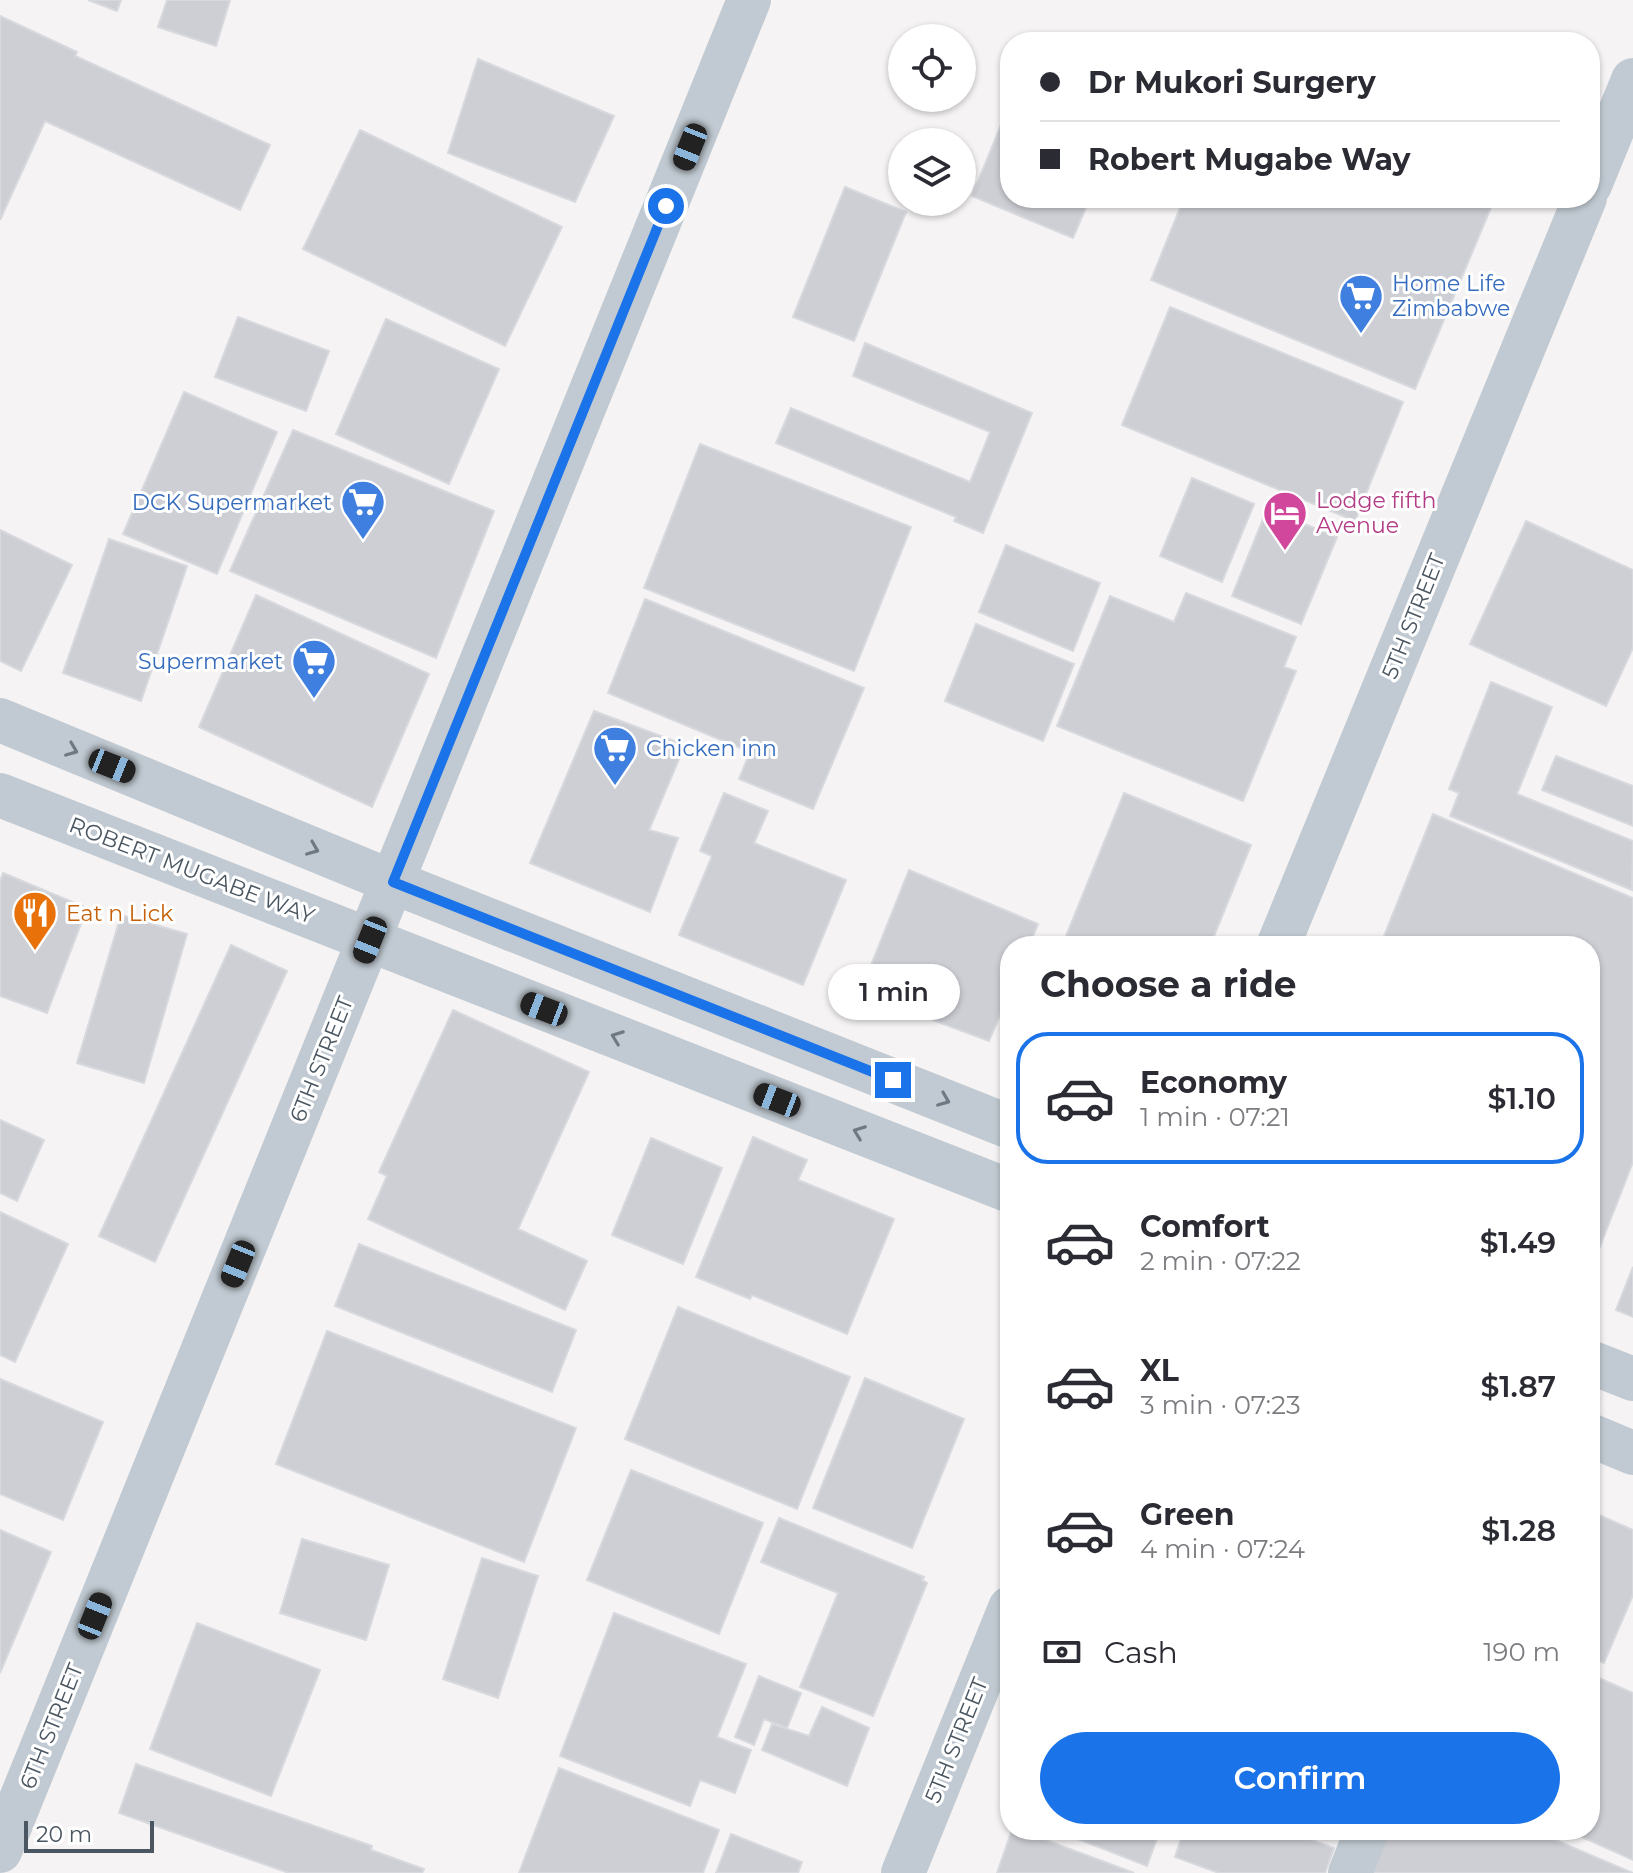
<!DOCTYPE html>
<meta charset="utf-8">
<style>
:root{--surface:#fff;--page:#f2f2f3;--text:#2b2b33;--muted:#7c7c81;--line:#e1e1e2;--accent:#1a73e8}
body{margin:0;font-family:Montserrat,sans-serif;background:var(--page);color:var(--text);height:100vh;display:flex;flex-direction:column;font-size:30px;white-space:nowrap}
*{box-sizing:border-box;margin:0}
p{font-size:26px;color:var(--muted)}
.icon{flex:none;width:44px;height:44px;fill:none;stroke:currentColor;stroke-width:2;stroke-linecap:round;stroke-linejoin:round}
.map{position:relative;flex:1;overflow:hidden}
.drawer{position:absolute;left:1000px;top:936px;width:600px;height:904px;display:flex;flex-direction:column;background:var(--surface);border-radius:32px;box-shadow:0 2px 6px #0004}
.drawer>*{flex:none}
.hud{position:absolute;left:1000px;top:32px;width:600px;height:176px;border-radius:32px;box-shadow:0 2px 6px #0004;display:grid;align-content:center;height:176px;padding:0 40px;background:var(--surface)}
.buttons{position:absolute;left:888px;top:24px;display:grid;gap:16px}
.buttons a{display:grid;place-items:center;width:88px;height:88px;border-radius:50%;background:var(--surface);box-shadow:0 2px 6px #0004;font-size:40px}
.scale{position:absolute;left:24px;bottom:20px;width:130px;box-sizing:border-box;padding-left:8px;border:4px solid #4a5661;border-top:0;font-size:22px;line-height:28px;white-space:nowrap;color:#4a5661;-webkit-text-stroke:6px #fff;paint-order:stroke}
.end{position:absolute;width:36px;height:36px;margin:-18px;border:10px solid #1a73e8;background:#fff;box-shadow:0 0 0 4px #fff}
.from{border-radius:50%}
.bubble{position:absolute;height:56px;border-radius:28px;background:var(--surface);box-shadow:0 2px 6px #0004;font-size:26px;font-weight:600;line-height:56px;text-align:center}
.car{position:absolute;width:24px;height:48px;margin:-24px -12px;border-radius:10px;box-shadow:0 0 6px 2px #0007;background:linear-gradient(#222 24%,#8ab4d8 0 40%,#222 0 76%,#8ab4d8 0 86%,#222 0)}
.hud b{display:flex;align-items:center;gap:28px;height:76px;font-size:30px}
.hud b+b{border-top:2px solid var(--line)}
.hud i{width:20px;height:20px;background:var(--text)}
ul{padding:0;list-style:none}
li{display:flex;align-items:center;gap:24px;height:132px;margin:0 16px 12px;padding:0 24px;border:4px solid transparent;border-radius:32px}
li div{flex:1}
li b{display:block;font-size:30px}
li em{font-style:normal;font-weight:600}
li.on{border-color:var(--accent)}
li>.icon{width:72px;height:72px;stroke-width:1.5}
h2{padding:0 40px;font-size:36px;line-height:96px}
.pay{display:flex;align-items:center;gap:20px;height:88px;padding:0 40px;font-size:30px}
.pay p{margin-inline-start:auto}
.action{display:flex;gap:16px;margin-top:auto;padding:16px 40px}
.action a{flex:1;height:92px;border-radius:48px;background:var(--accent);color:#fff;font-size:32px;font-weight:600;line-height:92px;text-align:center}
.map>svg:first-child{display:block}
</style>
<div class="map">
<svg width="1633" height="1873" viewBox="0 0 1633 1873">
<rect width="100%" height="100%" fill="#f5f3f3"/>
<g fill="#cdcfd5" stroke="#d7d9de" stroke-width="2">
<path d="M 88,0 L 121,0 L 117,11 Z"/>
<path d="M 167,0 L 230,0 L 216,46 L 158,27 Z"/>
<path d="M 0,16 L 77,52 L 75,56 L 270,145 L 240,210 L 45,121 L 0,220 Z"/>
<path d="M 478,59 L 614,116 L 575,202 L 448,153 Z"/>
<path d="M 1010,103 L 1010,198 L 1090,198 L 1073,238 L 972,196 Z"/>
<path d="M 360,130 L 562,227 L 505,346 L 303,249 Z"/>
<path d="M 845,187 L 906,212 L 854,341 L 793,317 Z"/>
<path d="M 1184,198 L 1495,198 L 1415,389 L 1151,280 Z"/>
<path d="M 1170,307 L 1403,402 L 1355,521 L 1122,425 Z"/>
<path d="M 238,317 L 329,351 L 306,411 L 215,377 Z"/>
<path d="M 386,319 L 499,369 L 449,484 L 336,434 Z"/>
<path d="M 865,343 L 1032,413 L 983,533 L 954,521 L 956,517 L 776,443 L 791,408 L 970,482 L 990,432 L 853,376 Z"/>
<path d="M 184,392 L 277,432 L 217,574 L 123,534 Z"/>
<path d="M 293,430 L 494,511 L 436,658 L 230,571 Z"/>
<path d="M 700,444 L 911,527 L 854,671 L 644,588 Z"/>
<path d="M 1192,478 L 1254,504 L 1222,582 L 1160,556 Z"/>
<path d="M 1267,509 L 1337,537 L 1301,624 L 1232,596 Z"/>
<path d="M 1526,521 L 1633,570 L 1633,648 L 1606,706 L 1470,644 Z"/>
<path d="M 0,530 L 72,565 L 21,671 L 0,661 Z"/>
<path d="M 109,539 L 187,566 L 141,701 L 63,673 Z"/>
<path d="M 1006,545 L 1100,583 L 1073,651 L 979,612 Z"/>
<path d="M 1186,593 L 1296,637 L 1284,667 L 1296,671 L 1243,801 L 1057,726 L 1110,596 L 1174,622 Z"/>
<path d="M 256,595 L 429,674 L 372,807 L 199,727 Z"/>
<path d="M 645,599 L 864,688 L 813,809 L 739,779 L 750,752 L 608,693 Z"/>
<path d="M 976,624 L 1074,664 L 1043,741 L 945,701 Z"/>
<path d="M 1491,682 L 1552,707 L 1517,794 L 1633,841 L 1632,890 L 1450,816 L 1459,793 L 1449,789 Z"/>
<path d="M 594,711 L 685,745 L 649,830 L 678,838 L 650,912 L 530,863 Z"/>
<path d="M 1556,756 L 1633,786 L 1633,826 L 1542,790 Z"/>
<path d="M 724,793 L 768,811 L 754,843 L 846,880 L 803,985 L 679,935 L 712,856 L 700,851 Z"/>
<path d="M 1124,793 L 1251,845 L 1210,946 L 1062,946 Z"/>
<path d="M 1433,814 L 1633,898 L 1633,1162 L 1590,1272 L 1590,946 L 1380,946 Z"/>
<path d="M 909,870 L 1038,924 L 1029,946 L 1010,946 L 1010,992 L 989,1041 L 860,993 Z"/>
<path d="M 3,873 L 87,908 L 47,1013 L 0,996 L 0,882 Z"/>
<path d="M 121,915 L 187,934 L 144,1083 L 77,1063 Z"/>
<path d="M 231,945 L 287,971 L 155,1262 L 99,1236 Z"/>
<path d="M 453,1010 L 589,1072 L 518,1229 L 587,1261 L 565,1310 L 368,1219 L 387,1176 L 379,1172 Z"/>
<path d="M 0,1120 L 44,1140 L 17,1201 L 0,1193 Z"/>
<path d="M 753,1137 L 807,1160 L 798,1180 L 894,1219 L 847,1334 L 752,1295 L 750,1299 L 696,1277 Z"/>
<path d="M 651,1138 L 722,1168 L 683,1264 L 612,1235 Z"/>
<path d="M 0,1212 L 68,1244 L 15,1362 L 0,1355 Z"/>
<path d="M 359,1244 L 576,1330 L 552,1392 L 335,1306 Z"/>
<path d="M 1633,1267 L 1633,1317 L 1616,1310 Z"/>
<path d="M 678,1307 L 850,1377 L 797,1509 L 625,1439 Z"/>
<path d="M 327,1331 L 576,1428 L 524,1562 L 276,1464 Z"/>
<path d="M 865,1378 L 964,1419 L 912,1548 L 813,1508 Z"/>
<path d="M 0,1379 L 103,1422 L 63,1520 L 0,1494 Z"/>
<path d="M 631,1470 L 763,1523 L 719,1634 L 587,1580 Z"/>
<path d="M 1590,1511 L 1633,1530 L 1633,1595 L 1604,1663 L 1590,1657 Z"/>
<path d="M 779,1518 L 924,1577 L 922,1580 L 927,1583 L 873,1716 L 800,1687 L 838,1593 L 761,1562 Z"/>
<path d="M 0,1530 L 51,1552 L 0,1673 Z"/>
<path d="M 302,1539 L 389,1565 L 366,1640 L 280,1613 Z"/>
<path d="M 482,1558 L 538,1576 L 498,1698 L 443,1679 Z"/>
<path d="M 614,1613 L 746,1664 L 717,1737 L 751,1750 L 735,1793 L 700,1780 L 690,1806 L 560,1756 Z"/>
<path d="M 197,1623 L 320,1670 L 271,1796 L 150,1749 Z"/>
<path d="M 1590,1674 L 1633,1693 L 1633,1860 L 1566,1830 L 1590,1830 Z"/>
<path d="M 759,1676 L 801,1693 L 787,1728 L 764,1719 L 754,1745 L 735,1737 Z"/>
<path d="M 822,1707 L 869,1728 L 847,1786 L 762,1750 L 772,1724 L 809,1736 Z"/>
<path d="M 136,1764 L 372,1846 L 371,1850 L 424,1869 L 422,1873 L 289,1873 L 119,1813 Z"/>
<path d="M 559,1768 L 719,1830 L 703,1873 L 519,1873 Z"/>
<path d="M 1012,1830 L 1019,1830 L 1134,1873 L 997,1873 Z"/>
<path d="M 1055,1830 L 1160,1830 L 1147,1866 Z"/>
<path d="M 1184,1830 L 1285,1830 L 1334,1848 L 1325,1873 L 1219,1873 L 1175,1857 Z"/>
<path d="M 1389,1830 L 1532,1830 L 1633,1873 L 1371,1873 Z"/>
<path d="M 731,1834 L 802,1862 L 798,1873 L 716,1873 Z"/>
</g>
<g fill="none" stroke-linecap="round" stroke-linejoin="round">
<g stroke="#c1cad2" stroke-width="44">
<path d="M 1590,185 L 1633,80"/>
<path d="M 0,720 L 393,882 L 1010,1127"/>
<path d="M 0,795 L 1010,1191"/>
<path d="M 1278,946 L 1585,198"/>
<path d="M 1590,1362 L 1633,1379"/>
<path d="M 1590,1435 L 1633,1453"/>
<path d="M 0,1851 L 749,0"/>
<path d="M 903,1873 L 1010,1608"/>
<path d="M 1350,1873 L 1367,1830"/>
</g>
</g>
<defs><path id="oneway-chevron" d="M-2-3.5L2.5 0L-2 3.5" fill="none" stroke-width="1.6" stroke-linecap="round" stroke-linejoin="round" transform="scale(2)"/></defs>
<g stroke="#6e7983">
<use href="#oneway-chevron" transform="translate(72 750) rotate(22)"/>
<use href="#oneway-chevron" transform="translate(313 849) rotate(22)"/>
<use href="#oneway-chevron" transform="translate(617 1037) rotate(-159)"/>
<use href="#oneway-chevron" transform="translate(944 1100) rotate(22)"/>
<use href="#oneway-chevron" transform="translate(859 1132) rotate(-159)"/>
</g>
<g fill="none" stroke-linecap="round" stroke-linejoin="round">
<path stroke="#1a73e8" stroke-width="10" d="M 666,206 L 393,882 L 893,1080"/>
</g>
<defs>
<g id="supermarket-pin" transform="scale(2.3)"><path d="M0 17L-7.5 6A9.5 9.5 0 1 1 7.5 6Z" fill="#3f7fe0" stroke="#fff"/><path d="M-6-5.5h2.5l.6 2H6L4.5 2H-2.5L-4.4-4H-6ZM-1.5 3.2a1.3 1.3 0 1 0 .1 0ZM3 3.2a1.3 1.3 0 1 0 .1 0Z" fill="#fff"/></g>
<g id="hotel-pin" transform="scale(2.3)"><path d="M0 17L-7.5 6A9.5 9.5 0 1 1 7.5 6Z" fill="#d1479c" stroke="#fff"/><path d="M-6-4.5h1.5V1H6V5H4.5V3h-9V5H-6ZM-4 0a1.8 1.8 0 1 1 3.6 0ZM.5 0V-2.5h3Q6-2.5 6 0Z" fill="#fff"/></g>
<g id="restaurant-pin" transform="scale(2.3)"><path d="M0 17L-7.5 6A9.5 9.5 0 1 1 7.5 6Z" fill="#e8710a" stroke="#fff"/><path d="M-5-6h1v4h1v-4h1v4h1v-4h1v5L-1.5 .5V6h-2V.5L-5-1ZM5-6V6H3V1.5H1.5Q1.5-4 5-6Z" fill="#fff"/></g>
</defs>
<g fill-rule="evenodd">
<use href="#supermarket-pin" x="1361" y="296"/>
<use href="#supermarket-pin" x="363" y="502"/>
<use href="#hotel-pin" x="1285" y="513"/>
<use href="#supermarket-pin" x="314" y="661"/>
<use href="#supermarket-pin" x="615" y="748"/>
<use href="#restaurant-pin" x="35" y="913"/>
</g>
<g text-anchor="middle" stroke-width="6" stroke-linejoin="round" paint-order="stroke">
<g font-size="22" fill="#366cbe" stroke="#fff" text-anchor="start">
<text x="1392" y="291">Home Life<tspan x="1392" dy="25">Zimbabwe</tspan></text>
<text x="332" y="510" text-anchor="end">DCK Supermarket</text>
<text x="283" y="669" text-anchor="end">Supermarket</text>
<text x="646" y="756">Chicken inn</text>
</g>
<g font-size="22" fill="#b23c85" stroke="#fff" text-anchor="start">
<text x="1316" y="508">Lodge fifth<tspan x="1316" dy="25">Avenue</tspan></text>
</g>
<g font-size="22" fill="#4a5661" stroke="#fff">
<text transform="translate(1413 616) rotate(-68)" y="8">5TH STREET</text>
<text transform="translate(192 870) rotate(21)" y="8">ROBERT MUGABE WAY</text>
<text transform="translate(321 1059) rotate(-68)" y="8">6TH STREET</text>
<text transform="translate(51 1726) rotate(-68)" y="8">6TH STREET</text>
<text transform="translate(956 1740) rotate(-68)" y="8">5TH STREET</text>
</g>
<g font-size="22" fill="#c56008" stroke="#fff" text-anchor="start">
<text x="66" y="921">Eat n Lick</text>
</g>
</g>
</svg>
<div class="buttons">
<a><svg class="icon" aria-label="locate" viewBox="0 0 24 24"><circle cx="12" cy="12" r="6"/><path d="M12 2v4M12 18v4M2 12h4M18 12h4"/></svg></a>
<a><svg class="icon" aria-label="layers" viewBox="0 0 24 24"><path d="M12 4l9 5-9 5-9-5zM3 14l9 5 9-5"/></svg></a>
</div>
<div class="scale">20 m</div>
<i class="end from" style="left:666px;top:206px"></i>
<i class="end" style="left:893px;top:1080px"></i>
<div class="bubble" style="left:828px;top:964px;width:132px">1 min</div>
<i class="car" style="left:690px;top:147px;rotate:202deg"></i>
<i class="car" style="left:112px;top:766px;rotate:112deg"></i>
<i class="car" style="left:370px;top:940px;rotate:202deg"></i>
<i class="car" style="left:544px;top:1009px;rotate:291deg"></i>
<i class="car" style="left:777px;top:1100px;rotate:291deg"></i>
<i class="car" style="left:238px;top:1264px;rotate:202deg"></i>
<i class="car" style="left:95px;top:1616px;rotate:22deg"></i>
<div class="hud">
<b><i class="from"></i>Dr Mukori Surgery</b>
<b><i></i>Robert Mugabe Way</b>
</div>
<section class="drawer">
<h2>Choose a ride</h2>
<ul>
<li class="on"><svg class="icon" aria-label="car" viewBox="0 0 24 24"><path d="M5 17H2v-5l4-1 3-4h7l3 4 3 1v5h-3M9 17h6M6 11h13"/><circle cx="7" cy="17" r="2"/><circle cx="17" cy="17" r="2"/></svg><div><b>Economy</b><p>1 min · 07:21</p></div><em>$1.10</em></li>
<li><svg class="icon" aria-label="car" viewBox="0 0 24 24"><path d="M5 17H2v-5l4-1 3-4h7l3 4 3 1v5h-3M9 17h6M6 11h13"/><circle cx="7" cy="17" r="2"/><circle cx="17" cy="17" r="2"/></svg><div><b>Comfort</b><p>2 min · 07:22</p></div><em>$1.49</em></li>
<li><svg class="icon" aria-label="car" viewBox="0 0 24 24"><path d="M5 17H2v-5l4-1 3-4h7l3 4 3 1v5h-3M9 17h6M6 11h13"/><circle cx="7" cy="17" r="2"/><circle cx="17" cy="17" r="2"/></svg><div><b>XL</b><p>3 min · 07:23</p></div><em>$1.87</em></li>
<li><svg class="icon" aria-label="car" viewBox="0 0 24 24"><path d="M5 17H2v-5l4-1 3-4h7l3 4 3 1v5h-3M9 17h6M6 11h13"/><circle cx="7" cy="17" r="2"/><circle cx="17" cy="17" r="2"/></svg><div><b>Green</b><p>4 min · 07:24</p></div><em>$1.28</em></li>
</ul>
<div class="pay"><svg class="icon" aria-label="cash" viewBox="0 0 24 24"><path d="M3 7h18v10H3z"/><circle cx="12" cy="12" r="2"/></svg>Cash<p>190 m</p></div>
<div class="action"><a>Confirm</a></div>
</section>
</div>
